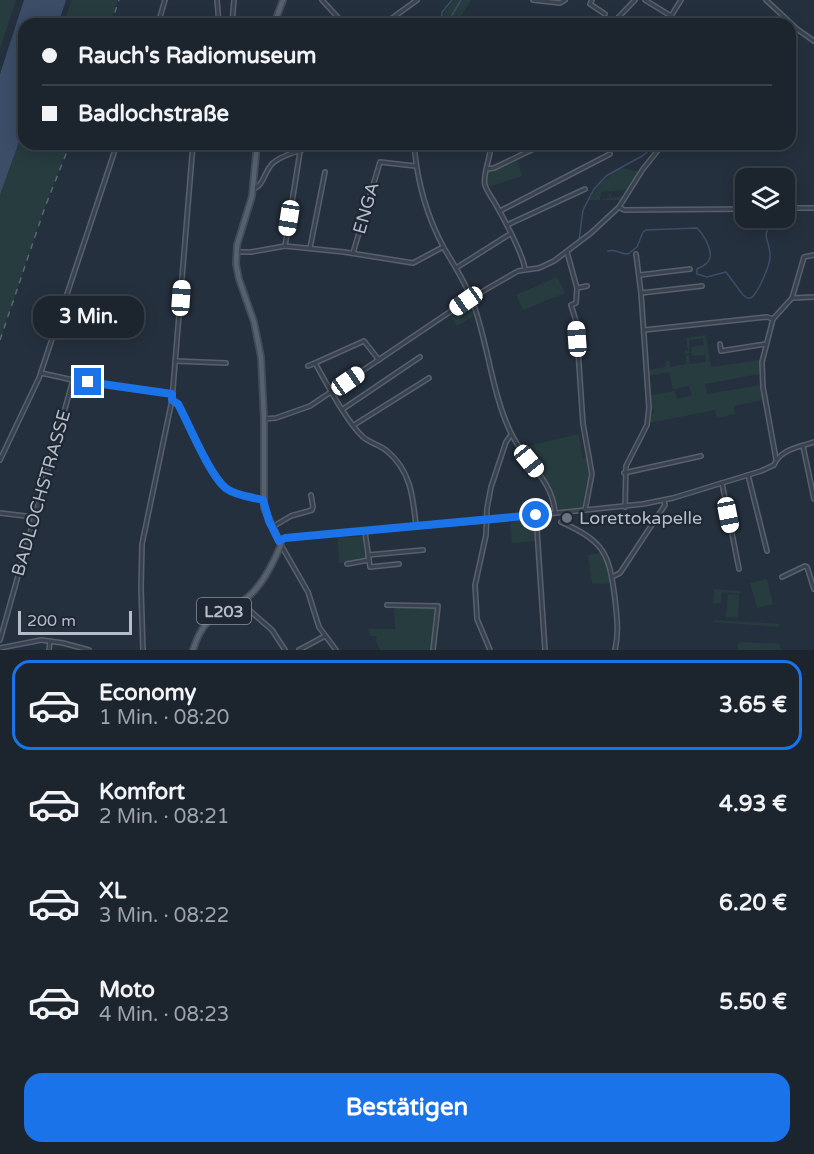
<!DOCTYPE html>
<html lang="de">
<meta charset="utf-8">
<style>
:root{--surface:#1c242e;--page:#29303a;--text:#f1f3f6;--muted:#a0a4aa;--line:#3a414a;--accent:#1a73e8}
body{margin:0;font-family:"Varela Round",sans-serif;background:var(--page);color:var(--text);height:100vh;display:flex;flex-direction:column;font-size:22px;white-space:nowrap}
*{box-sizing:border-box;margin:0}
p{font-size:20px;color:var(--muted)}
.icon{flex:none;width:33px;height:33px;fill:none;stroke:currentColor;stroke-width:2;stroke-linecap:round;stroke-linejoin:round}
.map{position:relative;height:650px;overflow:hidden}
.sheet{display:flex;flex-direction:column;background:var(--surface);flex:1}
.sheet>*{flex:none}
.guide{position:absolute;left:18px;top:18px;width:778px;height:132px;border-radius:18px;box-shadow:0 3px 15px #0003,0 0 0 2px var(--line);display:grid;align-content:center;height:132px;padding:0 24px;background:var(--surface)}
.buttons{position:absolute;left:735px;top:168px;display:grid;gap:12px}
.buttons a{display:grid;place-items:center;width:60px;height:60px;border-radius:12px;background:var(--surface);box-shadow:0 3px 15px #0003,0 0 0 2px var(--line);font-size:30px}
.scale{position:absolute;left:18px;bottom:15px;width:114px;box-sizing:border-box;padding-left:6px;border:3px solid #b5bdc9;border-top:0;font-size:16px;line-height:21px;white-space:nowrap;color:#b5bdc9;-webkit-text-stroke:4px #1e2733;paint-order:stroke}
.end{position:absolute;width:27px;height:27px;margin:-14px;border:8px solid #1a73e8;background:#fff;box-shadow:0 0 0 3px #fff}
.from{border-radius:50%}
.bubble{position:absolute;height:42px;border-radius:18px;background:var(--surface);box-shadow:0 3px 15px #0003,0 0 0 2px var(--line);font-size:20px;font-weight:700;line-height:42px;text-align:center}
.car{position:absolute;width:18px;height:36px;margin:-18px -9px;border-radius:8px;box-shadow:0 0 4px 2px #0007;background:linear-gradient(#fff 24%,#345 0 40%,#fff 0 76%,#345 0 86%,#fff 0)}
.guide b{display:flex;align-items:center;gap:21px;height:57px;font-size:22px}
.guide b+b{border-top:2px solid var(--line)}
.guide i{width:15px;height:15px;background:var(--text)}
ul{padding:10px 0 0;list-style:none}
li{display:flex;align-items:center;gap:18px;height:90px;margin:0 12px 9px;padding:0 12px;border:3px solid transparent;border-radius:18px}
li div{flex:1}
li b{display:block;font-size:22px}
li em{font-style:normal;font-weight:700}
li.active{border-color:var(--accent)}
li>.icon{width:54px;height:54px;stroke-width:1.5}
.primary-button{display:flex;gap:12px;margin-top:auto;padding:12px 24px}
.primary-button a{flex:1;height:69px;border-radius:18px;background:var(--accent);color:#fff;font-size:24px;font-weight:700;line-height:69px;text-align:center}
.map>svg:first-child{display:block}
</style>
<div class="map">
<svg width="814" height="650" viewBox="0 0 814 650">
<rect width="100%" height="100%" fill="#25303e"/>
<g fill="#273c3f">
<path d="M 0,0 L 16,0 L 0,49 Z"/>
<path d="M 72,0 L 118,0 L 110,24 L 63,24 Z"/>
<path d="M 454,0 L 471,0 L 456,24 L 444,24 L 444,12 Z"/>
<path d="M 24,128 L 24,144 L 69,144 L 45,207 L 0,340 L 0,195 Z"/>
<path d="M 517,158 L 522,176 L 488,187 L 486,180 L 488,172 Z"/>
<path d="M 621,168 L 640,172 L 628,190 L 601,192 L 600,200 L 609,198 L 609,194 L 611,194 L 611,198 L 624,196 L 622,200 L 589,200 L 601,182 Z"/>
<path d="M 557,277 L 565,293 L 523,310 L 516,295 Z"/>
<path d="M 466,303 L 470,306 L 473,313 L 472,317 L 457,326 L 450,315 Z"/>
<path d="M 706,335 L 711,367 L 760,360 L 759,374 L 705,384 L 707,394 L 760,385 L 762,400 L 734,406 L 735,414 L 717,418 L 715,410 L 649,423 L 651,414 L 654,413 L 653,409 L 650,410 L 650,397 L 652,395 L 675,391 L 677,399 L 692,395 L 689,386 L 673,389 L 669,372 L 648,376 L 648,370 L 666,367 L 665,361 L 669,361 L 670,367 L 686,364 L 686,356 L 689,355 L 690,364 L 706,362 L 705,355 L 692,356 L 691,347 L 704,345 L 703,338 L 689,340 L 690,353 L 685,354 L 685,351 L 688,350 L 686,338 Z"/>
<path d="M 579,434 L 583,458 L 589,457 L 592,476 L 585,510 L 556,513 L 552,494 L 519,448 Z"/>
<path d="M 533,519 L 536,541 L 512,543 L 510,521 Z"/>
<path d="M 364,536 L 366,559 L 339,563 L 338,538 Z"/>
<path d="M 601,553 L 603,554 L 609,566 L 611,583 L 592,584 L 588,555 Z"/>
<path d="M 767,579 L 773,604 L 757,608 L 750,583 Z"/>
<path d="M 714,589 L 741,591 L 740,594 L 722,592 L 721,603 L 713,603 Z"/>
<path d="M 728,594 L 739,595 L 738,617 L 726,617 Z"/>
<path d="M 394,606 L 436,606 L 432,650 L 380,650 L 376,641 L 377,636 L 370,636 L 368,629 L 395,629 Z"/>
<path d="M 713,620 L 779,624 L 779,627 L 713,622 Z"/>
<path d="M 741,642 L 779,644 L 781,650 L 738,650 L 738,644 Z"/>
</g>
<path fill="#3b4d67" d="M 24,0 L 66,0 L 58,24 L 24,24 L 24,128 L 0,195 L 0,74 Z"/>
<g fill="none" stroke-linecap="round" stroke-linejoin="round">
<g stroke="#3b4d67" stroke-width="1.5">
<path d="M 451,17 L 461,0"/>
<path d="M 442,24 L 442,12 L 452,0"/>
<path d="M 579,240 L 583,210 L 594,189 L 606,176 L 642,156 L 657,144"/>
<path d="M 608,251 C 617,249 620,254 628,254 L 637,247 L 643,232 L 646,230 L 697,228 C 703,234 714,251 709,260 C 707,265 701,267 697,269 L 697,274 L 707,277 L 726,272 L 743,295 L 747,298 L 751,298 C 758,293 771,264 770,255 C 770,238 759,237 774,220"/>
</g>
<g stroke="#57606c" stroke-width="6">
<g id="street">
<path d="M 217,0 L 219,24"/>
<path d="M 322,0 L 344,24"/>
<path d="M 533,0 L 560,3 L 565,0"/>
<path d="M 592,0 L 590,4 L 605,14"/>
<path d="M 645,0 L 671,16"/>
<path d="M 766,0 L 797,29 L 814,41"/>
<path d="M 158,24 L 165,0"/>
<path d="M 232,24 L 234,0"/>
<path d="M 384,24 L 417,0"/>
<path d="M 612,24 L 635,0"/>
<path d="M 671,24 L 671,16 L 681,0"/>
<path d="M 414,144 C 417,181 426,215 444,248 C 454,265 465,282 472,300 C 488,342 491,390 510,431 C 523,461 553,479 555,513"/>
<path d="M 491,144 C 491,157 482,176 485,185 C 487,192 493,199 496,205 C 505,221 522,251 525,269"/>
<path d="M 487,169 L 494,168 L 544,144"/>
<path d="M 253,189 C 264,186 264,171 273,163 C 285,153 307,149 322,144"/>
<path d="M 619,207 L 624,210 L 746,209"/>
<path d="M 784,208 L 814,208"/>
<path d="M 500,211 L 610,154"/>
<path d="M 507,225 L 585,189"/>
<path d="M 285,246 L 300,152"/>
<path d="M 310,248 L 325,172"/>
<path d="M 236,252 L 251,252 L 285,246 L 344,252 L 413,263 L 443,247"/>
<path d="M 567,252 L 577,288 L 587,286"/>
<path d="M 353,253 L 380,162 L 415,166"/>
<path d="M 456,268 L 510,234"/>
<path d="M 640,275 L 690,269"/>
<path d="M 577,288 L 576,303 L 571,305 L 576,321 L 583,424 L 592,474 L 585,510"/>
<path d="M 641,293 L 702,286"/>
<path d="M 792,298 L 814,297"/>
<path d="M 644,330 L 767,317 L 773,319"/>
<path d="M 720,344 L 721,351 L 766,344"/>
<path d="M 379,360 L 364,341 L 315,363 C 327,384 346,421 363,437 C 370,443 380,445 387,451 C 411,471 413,497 416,526"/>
<path d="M 175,361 L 226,363"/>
<path d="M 308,366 L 315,363"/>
<path d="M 41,373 L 73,380 L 172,394"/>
<path d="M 172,400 L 178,404 C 189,424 210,477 227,489 C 237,496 252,497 263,500"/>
<path d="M 343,409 L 420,357"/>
<path d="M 264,419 L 276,418 L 310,406 L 466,301 L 518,271 L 539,268 L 554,261 L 591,233 L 619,207 L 643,169 L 663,144"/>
<path d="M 354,425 L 429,378"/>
<path d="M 803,446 L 814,499"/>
<path d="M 776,459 L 763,387 L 762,362 L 773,319 L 792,298 L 804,257 L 814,255"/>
<path d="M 0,460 L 39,378 L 117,144"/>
<path d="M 624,473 L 701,456"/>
<path d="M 748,475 L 767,551"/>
<path d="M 722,483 L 739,569"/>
<path d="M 625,507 L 626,466 L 647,425 L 649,408 L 641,293 L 636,254"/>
<path d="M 0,513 L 34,517"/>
<path d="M 536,515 L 545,650"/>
<path d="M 561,522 C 605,542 609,553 615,599 C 617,617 619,633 615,650"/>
<path d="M 274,526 L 291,516 L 312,510 L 313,507 L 311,495"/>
<path d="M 365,532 L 370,567 L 399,564"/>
<path d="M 279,541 L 285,538 L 480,521 L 643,504 L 673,498 L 761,471 L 774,465 C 780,449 800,447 814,442"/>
<path d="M 281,545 L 308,592 L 319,627 L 336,650"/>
<path d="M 368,555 L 423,550"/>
<path d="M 347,564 L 369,560"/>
<path d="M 612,577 L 620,573 L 665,505 L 664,501"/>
<path d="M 782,577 L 805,566 L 807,567 L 814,589"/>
<path d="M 241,603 L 272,630 L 285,650"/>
<path d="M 387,605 L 438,606 L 433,650"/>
<path d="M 0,640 L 73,380"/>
<path d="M 0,648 L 41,640 L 63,643 L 89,650"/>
<path d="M 49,650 L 50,641"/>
<path d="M 143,650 L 141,588 L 142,544 L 172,400 L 193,144"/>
<path d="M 299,650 L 325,636"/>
<path d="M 490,650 L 477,619 L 475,585 L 486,535 L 487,508 L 491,487 L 506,442 L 511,435"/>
</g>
</g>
<g stroke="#424b57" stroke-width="8">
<g id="primary">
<path d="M 274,24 L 283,0"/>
<path d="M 193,650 C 207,606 222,622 248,597 C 263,584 273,563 281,545 L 264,508 L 264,419 L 261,357 L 254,322 L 239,279 L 236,264 L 237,245 L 252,196 L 257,144"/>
</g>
</g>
<use href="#street" stroke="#39424e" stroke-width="3"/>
<use href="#primary" stroke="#57616e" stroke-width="4.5"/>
<g stroke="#5b6675" stroke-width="1.5" stroke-dasharray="6 6" stroke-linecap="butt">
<path d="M 111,24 L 119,0"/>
<path d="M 0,340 L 45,207 L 70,144"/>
</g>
</g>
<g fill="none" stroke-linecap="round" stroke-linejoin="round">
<path stroke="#1a73e8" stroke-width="8" d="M 88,382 L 172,394 L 172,400 L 178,404 C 189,424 210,477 227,489 C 237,496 252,497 263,500 L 269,521 L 279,541 L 285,538 L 536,515"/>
</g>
<circle fill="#6b7280" stroke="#1e2733" stroke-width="2" cx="567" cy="518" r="6"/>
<g text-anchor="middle" stroke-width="4.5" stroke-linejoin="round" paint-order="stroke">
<rect fill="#1e2733" stroke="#88909c" stroke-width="1.5" x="197" y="598" width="54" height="26" rx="4.5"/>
<g font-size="16" font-weight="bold" fill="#b5bdc9">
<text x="224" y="617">L203</text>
</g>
<g font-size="18" fill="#b5bdc9" stroke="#1e2733">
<text transform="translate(366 208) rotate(-74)" y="6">ENGA</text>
<text transform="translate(41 493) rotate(-74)" y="6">BADLOCHSTRASSE</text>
</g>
<g font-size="18" fill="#b5bdc9" stroke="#1e2733" text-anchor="start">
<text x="579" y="524">Lorettokapelle</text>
</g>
</g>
</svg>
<div class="buttons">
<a><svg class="icon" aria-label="layers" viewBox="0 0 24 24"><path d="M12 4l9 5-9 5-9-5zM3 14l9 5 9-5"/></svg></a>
</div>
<div class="scale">200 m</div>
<i class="end from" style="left:536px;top:515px"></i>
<i class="end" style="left:88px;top:382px"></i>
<div class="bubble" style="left:33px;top:296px;width:111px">3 Min.</div>
<i class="car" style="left:289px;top:218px;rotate:189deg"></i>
<i class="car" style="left:181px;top:298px;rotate:4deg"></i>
<i class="car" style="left:466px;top:301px;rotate:235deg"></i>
<i class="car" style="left:577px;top:339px;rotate:356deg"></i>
<i class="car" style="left:348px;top:381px;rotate:55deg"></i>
<i class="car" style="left:529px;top:461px;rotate:141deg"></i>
<i class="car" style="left:728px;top:515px;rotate:169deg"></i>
<div class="guide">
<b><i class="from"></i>Rauch's Radiomuseum</b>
<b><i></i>Badlochstraße</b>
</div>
</div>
<section class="sheet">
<ul>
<li class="active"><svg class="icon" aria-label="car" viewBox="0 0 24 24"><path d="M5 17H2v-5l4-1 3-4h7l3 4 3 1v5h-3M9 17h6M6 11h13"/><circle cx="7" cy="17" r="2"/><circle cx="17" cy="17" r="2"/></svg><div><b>Economy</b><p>1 Min. · 08:20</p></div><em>3.65 €</em></li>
<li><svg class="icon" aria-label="car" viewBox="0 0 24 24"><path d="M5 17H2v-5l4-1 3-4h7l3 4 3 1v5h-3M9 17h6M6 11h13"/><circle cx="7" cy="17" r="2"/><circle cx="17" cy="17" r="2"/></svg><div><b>Komfort</b><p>2 Min. · 08:21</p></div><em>4.93 €</em></li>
<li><svg class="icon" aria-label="car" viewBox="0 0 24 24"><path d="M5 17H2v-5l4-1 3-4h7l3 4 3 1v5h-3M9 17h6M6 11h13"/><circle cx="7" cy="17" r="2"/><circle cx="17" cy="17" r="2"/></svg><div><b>XL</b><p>3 Min. · 08:22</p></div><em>6.20 €</em></li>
<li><svg class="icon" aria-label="car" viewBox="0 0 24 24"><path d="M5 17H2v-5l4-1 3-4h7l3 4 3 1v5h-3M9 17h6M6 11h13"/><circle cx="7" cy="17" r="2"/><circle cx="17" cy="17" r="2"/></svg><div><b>Moto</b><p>4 Min. · 08:23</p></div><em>5.50 €</em></li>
</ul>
<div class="primary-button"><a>Bestätigen</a></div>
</section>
